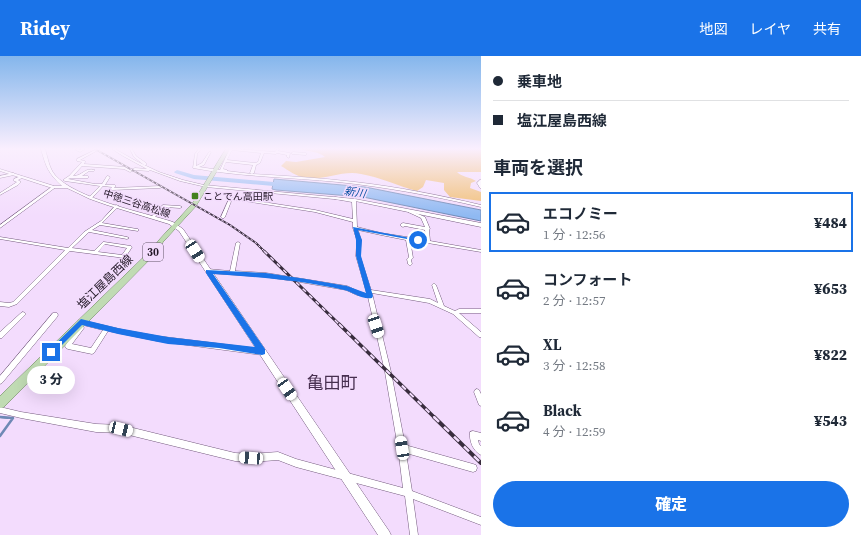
<!DOCTYPE html>
<html lang="ja">
<meta charset="utf-8">
<style>
:root{--surface:#fff;--page:#f2f2f3;--text:#1f2937;--muted:#747a83;--line:#e0e1e3;--accent:#1a73e8}
body{margin:0;font-family:"Source Serif 4","Noto Sans JP",serif;background:var(--page);color:var(--text);height:100vh;display:flex;flex-direction:column;font-size:15px;white-space:nowrap}
*{box-sizing:border-box;margin:0}
p{font-size:13px;color:var(--muted)}
.icon{flex:none;width:22px;height:22px;fill:none;stroke:currentColor;stroke-width:2;stroke-linecap:round;stroke-linejoin:round}
.map{position:relative;flex:1;overflow:hidden}
.drawer{display:flex;flex-direction:column;background:var(--surface);width:380px}
.drawer>*{flex:none}
.banner{display:grid;align-content:center;height:88px;padding:0 12px;background:var(--surface)}
.end{position:absolute;width:18px;height:18px;margin:-9px;border:5px solid #1a73e8;background:#fff;box-shadow:0 0 0 2px #fff}
.from{border-radius:50%}
.bubble{position:absolute;height:28px;border-radius:14px;background:var(--surface);box-shadow:0 4px 16px #0002;font-size:13px;font-weight:800;line-height:28px;text-align:center}
.car{position:absolute;width:12px;height:24px;margin:-12px -6px;border-radius:5px;box-shadow:0 0 3px 1px #0007;background:linear-gradient(#fff 24%,#345 0 40%,#fff 0 76%,#345 0 86%,#fff 0)}
.banner b{display:flex;align-items:center;gap:14px;height:38px;font-size:15px}
.banner b+b{border-top:1px solid var(--line)}
.banner i{width:10px;height:10px;background:var(--text)}
ul{padding:0;list-style:none}
li{display:flex;align-items:center;gap:12px;height:60px;margin:0 8px 6px;padding:0 4px;border:2px solid transparent;border-radius:0px}
li div{flex:1}
li b{display:block;font-size:15px}
li em{font-style:normal;font-weight:800}
li.current{border-color:var(--accent)}
li>.icon{width:36px;height:36px;stroke-width:1.5}
h2{padding:0 12px;font-size:18px;line-height:48px}
.button{display:flex;gap:8px;margin-top:auto;padding:8px 12px}
.button a{flex:1;height:46px;border-radius:24px;background:var(--accent);color:#fff;font-size:16px;font-weight:800;line-height:46px;text-align:center}
header{display:flex;align-items:center;gap:24px;box-sizing:border-box;height:56px;padding:0 20px;background:var(--accent);color:#fff}
header strong{font-size:19px}
nav{display:flex;gap:22px;margin-inline-start:auto;font-size:14px}
main{display:flex;flex:1;min-height:0}
.map>svg:first-child{display:block}
</style>
<header>
<strong>Ridey</strong>
<nav><a>地図</a><a>レイヤ</a><a>共有</a></nav>
</header>
<main>
<div class="map">
<svg width="481" height="479" viewBox="0 0 481 479">
<rect width="100%" height="100%" fill="#f3dcfd"/>
<path fill="#f0bd71" d="M 300,93 L 481,93 L 481,116 L 457,116 C 462,121 470,121 476,125 L 471,127 L 470,132 L 481,136 L 481,145 L 450,141 L 444,134 L 444,127 L 426,124 L 423,131 L 417,135 C 398,130 380,121 361,118 C 342,114 324,125 306,122 C 297,121 288,114 281,110 L 286,105 L 296,106 L 325,101 C 318,95 309,96 300,93 Z"/>
<path fill="#8fb9f2" stroke="#6f89b5" d="M 274,123 L 365,131 L 481,154 L 481,165 L 363,141 L 276,134 L 272,133 Z"/>
<g fill="none" stroke-linecap="round" stroke-linejoin="round">
<path stroke="#6f89b5" stroke-width="2" d="M 0,361 L 8,362"/>
<path stroke="#6f89b5" stroke-width="2.5" d="M 0,361 L 13,362 L 0,380"/>
<path fill="#8fb9f2" fill-rule="evenodd" d="M 177,114 L 194,119 L 285,127 L 288,129 L 285,131 L 194,123 L 175,117 L 174,116 Z"/>
<g stroke="#745b7e" stroke-width="1">
<g id="street">
<path d="M 77,93 L 80,94 L 82,93 L 85,93 L 80,96 L 76,94 Z"/>
<path d="M 97,93 L 100,93 L 80,104 L 85,105 L 85,106 L 84,108 L 125,111 L 130,114 L 135,112 L 147,113 L 123,100 L 112,93 L 115,93 L 136,105 L 159,116 L 183,124 L 208,130 L 206,131 L 180,125 L 150,114 L 149,115 L 135,114 L 130,116 L 124,113 L 82,110 L 73,120 C 83,120 84,111 95,114 L 94,115 L 89,115 L 82,120 L 88,120 L 88,122 L 71,122 L 68,123 L 95,128 L 102,128 L 107,120 L 108,120 L 110,121 L 105,129 L 115,129 L 116,130 L 114,132 L 160,130 L 162,131 L 160,132 L 112,134 L 110,133 L 112,131 L 103,130 L 92,142 L 90,142 L 90,140 L 100,130 L 65,125 L 63,124 L 69,120 L 82,106 L 77,105 L 77,103 Z"/>
<path d="M 130,93 L 132,93 L 136,100 L 146,107 L 146,109 L 144,109 L 134,101 Z"/>
<path d="M 199,93 L 201,93 L 197,98 L 196,110 L 202,107 L 209,96 L 210,95 L 211,96 L 204,109 L 199,111 L 220,114 L 229,94 L 228,93 L 237,93 L 275,96 L 277,93 L 279,93 L 278,95 L 290,97 L 289,102 L 287,101 L 287,99 L 277,97 L 276,98 L 264,97 L 260,107 L 256,109 L 254,117 L 252,118 C 287,120 321,122 355,126 C 398,131 439,139 481,149 L 481,151 C 434,140 386,131 338,126 C 289,121 241,121 193,112 L 195,98 ZM 232,94 L 261,97 L 258,106 L 255,107 L 227,104 ZM 226,106 L 253,109 L 250,117 L 252,118 L 227,115 L 227,114 L 223,113 Z"/>
<path d="M 293,96 L 306,97 L 307,98 L 306,99 L 292,98 L 292,97 Z"/>
<path d="M 13,117 L 14,117 L 14,119 L 0,122 L 0,120 Z"/>
<path d="M 21,120 L 24,121 L 18,124 L 21,126 L 18,129 L 0,139 L 0,137 L 17,126 L 14,125 L 14,123 Z"/>
<path d="M 480,124 L 481,124 L 481,132 L 480,132 L 477,127 Z"/>
<path d="M 53,130 L 56,131 L 0,172 L 0,169 Z"/>
<path d="M 230,141 L 315,154 L 353,163 L 352,146 L 335,143 L 333,142 L 335,141 L 354,144 L 356,145 L 357,171 L 381,177 L 426,184 L 425,174 L 405,170 L 403,171 L 401,170 L 401,168 L 403,167 L 425,171 L 421,162 L 408,156 L 407,155 L 409,154 L 425,161 L 430,173 L 429,174 L 430,185 L 481,194 L 481,196 L 410,184 L 413,202 L 411,204 L 412,208 L 410,210 L 408,208 L 407,203 L 409,201 L 406,184 L 381,179 L 358,174 L 361,184 L 360,200 L 371,234 L 430,243 L 438,247 L 432,229 L 434,227 L 436,229 L 444,250 L 455,255 L 459,253 L 481,253 L 481,257 L 459,257 L 481,276 L 481,281 L 479,281 L 453,258 L 429,247 L 372,237 L 391,316 L 405,389 L 473,408 L 476,409 L 477,412 L 476,415 L 473,416 L 406,397 L 412,435 L 481,461 L 481,469 L 413,443 L 418,479 L 410,479 L 405,440 L 296,411 L 278,404 L 251,406 L 235,405 L 121,377 L 96,376 L 21,362 L 0,357 L 0,351 L 21,356 L 96,368 L 121,369 L 235,397 L 251,398 L 278,396 L 296,403 L 403,432 L 398,392 L 385,316 L 368,241 L 357,239 L 346,234 L 294,225 L 266,221 L 208,217 L 206,215 L 208,213 L 230,215 L 236,187 L 238,186 L 240,187 L 235,215 L 266,217 L 347,230 L 360,236 L 367,238 L 356,200 L 357,184 L 353,172 L 353,166 L 315,156 L 232,143 L 225,161 L 224,162 L 222,162 L 221,161 Z"/>
<path d="M 116,149 L 119,150 L 102,167 L 137,173 L 138,173 L 138,175 L 100,169 L 92,174 L 127,181 L 129,182 L 127,183 L 89,176 L 72,192 L 94,195 L 103,186 L 104,186 L 131,190 L 132,191 L 125,202 L 70,195 L 17,248 L 9,251 L 0,250 L 0,246 L 9,247 L 13,246 L 65,194 L 0,183 L 0,181 L 68,192 L 84,176 L 101,165 ZM 105,188 L 127,192 L 122,199 L 98,196 Z"/>
<path d="M 163,149 L 180,150 L 182,151 L 180,152 L 165,151 L 154,162 L 152,162 L 152,160 Z"/>
<path d="M 23,256 L 25,257 L 26,258 L 2,282 L 0,282 L 0,276 L 21,257 Z"/>
<path d="M 53,257 L 57,257 L 58,259 L 57,261 L 2,327 L 0,328 L 0,320 Z"/>
<path d="M 79,264 L 81,264 L 124,274 L 157,280 L 262,293 L 264,294 L 265,296 L 264,298 L 262,299 L 157,285 L 108,275 L 94,297 L 92,298 L 68,293 L 66,292 L 65,290 L 79,270 L 83,270 L 84,272 L 72,288 L 91,292 L 103,274 L 79,268 L 78,266 Z"/>
<path d="M 477,333 L 479,334 L 481,338 L 481,350 L 479,349 L 474,336 L 475,334 Z"/>
<path d="M 473,375 L 481,377 L 481,385 L 478,384 L 479,388 L 481,390 L 481,399 C 473,395 469,385 470,376 Z"/>
</g>
</g>
<g stroke="#745b7e" stroke-width="1">
<g id="secondary">
<path d="M 41,93 L 45,93 C 48,102 49,112 55,119 C 76,143 142,156 173,166 L 183,173 L 389,475 L 391,479 L 378,479 L 179,175 L 169,168 L 107,149 L 90,143 L 67,132 L 52,132 L 0,115 L 0,113 L 54,130 L 62,130 C 48,117 46,111 41,93 Z"/>
<path d="M 204,129 L 355,143 L 481,167 L 481,171 L 355,145 L 206,131 L 204,131 Z"/>
</g>
</g>
<g stroke="#6e8762" stroke-width="1">
<path id="primary" d="M 226,93 L 230,93 L 196,150 L 163,186 L 157,196 L 4,351 L 0,352 L 0,340 L 153,192 L 159,184 L 192,148 Z"/>
</g>
<use href="#street" fill="#fff" fill-rule="evenodd"/>
<use href="#secondary" fill="#fff" fill-rule="evenodd"/>
<use href="#primary" fill="#c0dbb3" fill-rule="evenodd"/>
<g stroke="#392d3e" stroke-width="2">
<path id="rail-far3" d="M 95,93 L 230,169 L 256,187 L 265,196"/>
</g>
<g stroke="#392d3e" stroke-width="3">
<path id="rail-far2" d="M 264,195 L 340,269"/>
</g>
<g stroke="#392d3e" stroke-width="3.5">
<path id="rail-far1" d="M 339,268 L 435,362"/>
</g>
<g stroke="#392d3e" stroke-width="4">
<path id="rail" d="M 434,361 L 481,407"/>
</g>
<use href="#rail-far3" stroke="#f3dcfd" stroke-width="1" stroke-dasharray="2.5" stroke-linecap="butt"/>
<use href="#rail-far2" stroke="#f3dcfd" stroke-width="1.5" stroke-dasharray="4.5" stroke-linecap="butt"/>
<use href="#rail-far1" stroke="#f3dcfd" stroke-width="2" stroke-dasharray="5.5" stroke-linecap="butt"/>
<use href="#rail" stroke="#f3dcfd" stroke-width="2.5" stroke-dasharray="7" stroke-linecap="butt"/>
</g>
<linearGradient id="sky" x2="0" y2="1"><stop stop-color="#84b6ec"/><stop offset="0.58" stop-color="#faeffe"/><stop offset="1" stop-color="#faeffe" stop-opacity="0"/></linearGradient>
<rect width="481" height="160" fill="url(#sky)"/>
<path fill="#1a73e8" d="M 353,171 L 421,184 L 418,185 L 358,174 L 362,184 L 361,200 L 373,240 L 372,242 C 362,244 353,236 344,234 C 301,224 257,221 213,218 L 265,293 L 265,298 L 262,299 L 219,292 L 168,288 L 118,278 L 82,269 L 53,298 L 51,299 L 47,296 L 81,263 L 118,272 L 168,281 L 255,291 L 206,217 L 206,214 L 266,217 L 306,223 L 347,230 L 366,237 L 356,200 L 356,184 Z"/>
<rect fill="#43801e" stroke="#f3dcfd" stroke-width="1.5" x="191" y="136" width="8" height="8" rx="2"/>
<g text-anchor="middle" stroke-width="3" stroke-linejoin="round" paint-order="stroke">
<g font-size="10" fill="#231827" stroke="#f3dcfd" text-anchor="start">
<text x="203" y="144">ことでん高田駅</text>
</g>
<g font-size="10" fill="#231827" stroke="#f3dcfd">
<text transform="translate(137 147) rotate(18)" y="4">中徳三谷高松線</text>
</g>
<g font-size="11" font-style="italic" fill="#0a52a3" stroke="#f3dcfd">
<text transform="translate(355 136) rotate(9)" y="4">新川</text>
</g>
<rect fill="#f3dcfd" stroke="#615367" stroke-width="1" x="143" y="187" width="20" height="18" rx="3"/>
<g font-size="11" font-weight="bold" fill="#231827">
<text x="153" y="200">30</text>
</g>
<g font-size="12" fill="#231827" stroke="#f3dcfd">
<text transform="translate(105 226) rotate(-44)" y="4">塩江屋島西線</text>
</g>
<g font-size="17" fill="#472f50" stroke="#f3dcfd">
<text x="332" y="333">亀田町</text>
</g>
</g>
</svg>
<i class="end from" style="left:418px;top:184px"></i>
<i class="end" style="left:51px;top:296px"></i>
<div class="bubble" style="left:27px;top:310px;width:48px">3 分</div>
<i class="car" style="left:195px;top:195px;rotate:147deg"></i>
<i class="car" style="left:376px;top:270px;rotate:162deg"></i>
<i class="car" style="left:287px;top:333px;rotate:146deg"></i>
<i class="car" style="left:121px;top:373px;rotate:104deg"></i>
<i class="car" style="left:402px;top:392px;rotate:351deg"></i>
<i class="car" style="left:251px;top:402px;rotate:274deg"></i>
</div>
<section class="drawer">
<div class="banner">
<b><i class="from"></i>乗車地</b>
<b><i></i>塩江屋島西線</b>
</div>
<h2>車両を選択</h2>
<ul>
<li class="current"><svg class="icon" aria-label="car" viewBox="0 0 24 24"><path d="M5 17H2v-5l4-1 3-4h7l3 4 3 1v5h-3M9 17h6M6 11h13"/><circle cx="7" cy="17" r="2"/><circle cx="17" cy="17" r="2"/></svg><div><b>エコノミー</b><p>1 分 · 12:56</p></div><em>¥484</em></li>
<li><svg class="icon" aria-label="car" viewBox="0 0 24 24"><path d="M5 17H2v-5l4-1 3-4h7l3 4 3 1v5h-3M9 17h6M6 11h13"/><circle cx="7" cy="17" r="2"/><circle cx="17" cy="17" r="2"/></svg><div><b>コンフォート</b><p>2 分 · 12:57</p></div><em>¥653</em></li>
<li><svg class="icon" aria-label="car" viewBox="0 0 24 24"><path d="M5 17H2v-5l4-1 3-4h7l3 4 3 1v5h-3M9 17h6M6 11h13"/><circle cx="7" cy="17" r="2"/><circle cx="17" cy="17" r="2"/></svg><div><b>XL</b><p>3 分 · 12:58</p></div><em>¥822</em></li>
<li><svg class="icon" aria-label="car" viewBox="0 0 24 24"><path d="M5 17H2v-5l4-1 3-4h7l3 4 3 1v5h-3M9 17h6M6 11h13"/><circle cx="7" cy="17" r="2"/><circle cx="17" cy="17" r="2"/></svg><div><b>Black</b><p>4 分 · 12:59</p></div><em>¥543</em></li>
</ul>
<div class="button"><a>確定</a></div>
</section>
</main>
